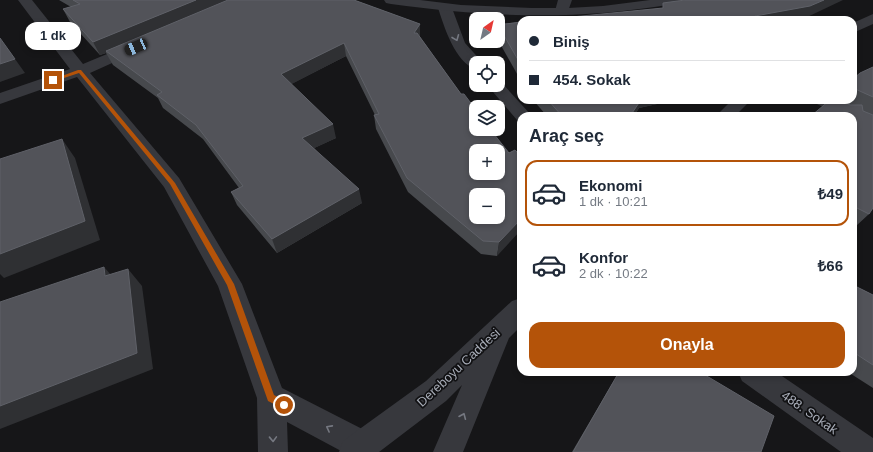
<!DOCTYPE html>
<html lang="tr">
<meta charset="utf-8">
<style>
:root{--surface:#fff;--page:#f6f6f7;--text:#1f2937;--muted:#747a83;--line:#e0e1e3;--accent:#b45309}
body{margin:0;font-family:Helvetica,sans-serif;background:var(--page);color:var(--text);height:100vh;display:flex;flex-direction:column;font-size:15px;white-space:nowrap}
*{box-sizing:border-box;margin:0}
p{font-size:13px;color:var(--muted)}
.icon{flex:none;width:22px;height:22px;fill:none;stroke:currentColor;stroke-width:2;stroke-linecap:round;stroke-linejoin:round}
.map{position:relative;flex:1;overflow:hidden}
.panel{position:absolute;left:517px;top:112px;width:340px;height:264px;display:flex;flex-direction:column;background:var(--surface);border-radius:12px;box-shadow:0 2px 6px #0003}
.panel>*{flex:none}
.top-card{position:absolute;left:517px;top:16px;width:340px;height:88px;border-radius:12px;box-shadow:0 2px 6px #0003;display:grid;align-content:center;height:88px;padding:0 12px;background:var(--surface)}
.needle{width:26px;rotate:34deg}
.tools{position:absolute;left:469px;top:12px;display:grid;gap:8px}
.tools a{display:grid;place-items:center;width:36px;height:36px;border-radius:8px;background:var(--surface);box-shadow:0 2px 6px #0003;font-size:20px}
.end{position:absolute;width:18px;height:18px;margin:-9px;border:5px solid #b45309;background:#fff;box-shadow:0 0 0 2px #fff}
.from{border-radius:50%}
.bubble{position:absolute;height:28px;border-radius:12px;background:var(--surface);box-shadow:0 2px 6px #0003;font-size:13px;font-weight:700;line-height:28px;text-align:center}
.car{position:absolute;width:12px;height:24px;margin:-12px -6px;border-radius:5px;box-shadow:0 0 3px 1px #0007;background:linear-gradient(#222 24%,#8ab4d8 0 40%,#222 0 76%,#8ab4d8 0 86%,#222 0)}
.top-card b{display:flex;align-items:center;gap:14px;height:38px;font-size:15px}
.top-card b+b{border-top:1px solid var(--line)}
.top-card i{width:10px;height:10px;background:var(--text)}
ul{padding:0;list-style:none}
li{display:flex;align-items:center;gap:12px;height:66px;margin:0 8px 6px;padding:0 4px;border:2px solid transparent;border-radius:12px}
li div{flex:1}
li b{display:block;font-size:15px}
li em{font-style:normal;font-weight:700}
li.on{border-color:var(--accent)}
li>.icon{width:36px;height:36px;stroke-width:1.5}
h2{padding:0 12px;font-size:18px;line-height:48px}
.cta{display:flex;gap:8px;margin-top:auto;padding:8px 12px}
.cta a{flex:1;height:46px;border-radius:12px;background:var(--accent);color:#fff;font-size:16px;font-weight:700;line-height:46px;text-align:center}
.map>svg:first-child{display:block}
</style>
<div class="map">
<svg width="873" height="452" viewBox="0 0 873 452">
<rect width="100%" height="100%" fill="#161618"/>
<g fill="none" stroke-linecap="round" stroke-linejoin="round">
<g fill="#37383d" fill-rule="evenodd">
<path d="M 18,0 L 32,0 L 83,64 L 131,44 L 136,43 L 141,44 L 143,47 L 141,50 L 90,73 L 179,178 L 242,284 L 282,388 L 374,435 L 378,446 L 376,452 L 343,452 L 287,422 L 288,452 L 258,452 L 257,398 L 218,286 L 164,187 L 77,77 L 0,104 L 0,93 L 70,69 Z"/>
<path d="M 558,0 L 572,0 L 567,14 L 557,14 L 555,11 Z"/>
<path d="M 445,4 L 450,5 L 452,8 L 465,43 L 483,63 L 476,63 L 476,69 C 455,63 444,26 438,8 L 440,5 Z"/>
<path d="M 498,81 L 501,82 L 532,116 L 521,116 L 521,121 L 517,120 L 487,85 L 498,85 Z"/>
<path d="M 814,100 L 836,100 L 873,118 L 873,131 L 853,122 L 853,116 L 841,116 L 817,104 Z"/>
<path d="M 738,372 L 776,372 L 873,438 L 873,452 L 841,452 L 742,381 Z"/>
</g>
<g fill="#37383d" fill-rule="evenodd">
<path d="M 384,0 L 420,0 L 461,5 L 532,8 L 568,8 L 603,6 L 650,0 L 680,0 L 678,3 L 673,4 C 576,21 488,17 391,4 L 386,3 Z"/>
<path d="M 873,14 L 873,24 L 853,33 L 853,23 Z"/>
<path d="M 732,100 L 751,100 L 735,116 L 716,116 Z"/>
<path d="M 521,298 L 521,326 L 509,338 L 463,452 L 433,452 L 462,385 L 446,401 L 379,452 L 339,452 L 343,441 L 426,381 L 512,301 Z"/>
</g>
</g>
<g fill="#47494d">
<path d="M 59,0 L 354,0 L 420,24 L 420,37 L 461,94 L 509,153 L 515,150 L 497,256 L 481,254 L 408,192 L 376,129 L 374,115 L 375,115 L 346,56 L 291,84 L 336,138 L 314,148 L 362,203 L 277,253 L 237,205 L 231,192 L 239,188 L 203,139 L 163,108 L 158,98 L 113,65 L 106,53 L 100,55 L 70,22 L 63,9 L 71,7 Z"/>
<path d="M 521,22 L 521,81 L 498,40 L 498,24 Z"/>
<path d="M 873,67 L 873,208 L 869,214 L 856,226 L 853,225 L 853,116 L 830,100 L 853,100 L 853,79 Z"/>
<path d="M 533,100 L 664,100 L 657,104 L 639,108 L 634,116 L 547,116 Z"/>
<path d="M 853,285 L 873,295 L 873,388 L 848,372 L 853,372 Z"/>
<path d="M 619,372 L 700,372 L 761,452 L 572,452 Z"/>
</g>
<g fill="#2f3033">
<path d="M 196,0 L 230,0 L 106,51 L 106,53 L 100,55 L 93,42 Z"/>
<path d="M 824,0 L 843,0 L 803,19 L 796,20 L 753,20 L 755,16 Z"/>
<path d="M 420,24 L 420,37 L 414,46 L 414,33 Z"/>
<path d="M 0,38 L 25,73 L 0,82 Z"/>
<path d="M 344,43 L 346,56 L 284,88 L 281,74 Z"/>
<path d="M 641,100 L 664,100 L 657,104 L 639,108 L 634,116 L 630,116 Z"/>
<path d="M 333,124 L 336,138 L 306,152 L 302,138 Z"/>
<path d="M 62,139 L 75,158 L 100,240 L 4,278 L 0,274 L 0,254 Z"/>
<path d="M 359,189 L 362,203 L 277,253 L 272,239 Z"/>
<path d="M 521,219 L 521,230 L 497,256 L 499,242 Z"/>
<path d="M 104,267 L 120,285 L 105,276 Z"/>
<path d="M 128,269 L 142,286 L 153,369 L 0,429 L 0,406 Z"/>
</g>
<g fill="#525359" stroke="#5f6168" fill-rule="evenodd">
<path d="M 73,0 L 196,0 L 93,42 L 63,9 L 80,4 Z"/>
<path d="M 228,0 L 354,0 L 420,24 L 414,33 L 417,33 L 461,94 L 464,94 L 476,110 L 476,129 L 490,129 L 509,153 L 515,150 L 521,156 L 521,219 L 499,242 L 483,241 L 407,178 L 374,115 L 379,114 L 344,43 L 281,74 L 333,124 L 302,138 L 359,189 L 272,239 L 231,192 L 243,186 L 196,125 L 157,95 L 162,92 L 106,51 ZM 476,151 L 498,151 L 498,173 L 476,173 ZM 476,195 L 498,195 L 498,217 L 476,217 Z"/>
<path d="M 685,0 L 824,0 L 810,6 L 755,16 L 761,20 L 541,20 L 663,8 L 663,3 Z"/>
<path d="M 521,22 L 521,65 L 498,25 Z"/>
<path d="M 0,38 L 15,59 L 0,64 Z"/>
<path d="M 873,67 L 873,97 L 853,88 L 853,79 L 860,73 Z"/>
<path d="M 548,100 L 641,100 L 630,116 L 562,116 Z"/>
<path d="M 830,100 L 841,100 L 850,105 L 862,105 L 863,111 L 873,115 L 873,208 L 869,214 L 853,206 L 853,116 L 811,116 Z"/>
<path d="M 62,139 L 85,221 L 0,254 L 0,159 Z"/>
<path d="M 104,267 L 105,276 L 128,269 L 137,353 L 0,406 L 0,302 Z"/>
<path d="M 853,285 L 873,295 L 873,365 L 853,352 Z"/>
<path d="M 619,372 L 700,372 L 774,416 L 761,452 L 573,452 Z"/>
</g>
<defs><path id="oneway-chevron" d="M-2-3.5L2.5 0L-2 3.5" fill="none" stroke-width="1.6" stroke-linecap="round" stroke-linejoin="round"/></defs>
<g stroke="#757881">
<use href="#oneway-chevron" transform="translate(456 38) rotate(68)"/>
<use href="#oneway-chevron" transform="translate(463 416) rotate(-67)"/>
<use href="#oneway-chevron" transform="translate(329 428) rotate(-152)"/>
<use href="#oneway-chevron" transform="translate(273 439) rotate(88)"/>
</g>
<path fill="#b45309" d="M 78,70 L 81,70 L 175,183 L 234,284 L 274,395 L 288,402 L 289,405 L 288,408 L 284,409 L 268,401 L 227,285 L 170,184 L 79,73 L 55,81 L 51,80 Z"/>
<g text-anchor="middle" stroke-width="3.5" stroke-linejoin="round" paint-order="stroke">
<g font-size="13" fill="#a8adb8" stroke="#111113">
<text transform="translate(458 367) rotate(-43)" y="5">Dereboyu Caddesi</text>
<text transform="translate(810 412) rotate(35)" y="5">488. Sokak</text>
</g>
</g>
</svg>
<div class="tools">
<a><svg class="needle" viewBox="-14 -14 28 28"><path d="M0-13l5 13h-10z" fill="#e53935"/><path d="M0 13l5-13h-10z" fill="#747a83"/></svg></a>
<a><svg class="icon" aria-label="locate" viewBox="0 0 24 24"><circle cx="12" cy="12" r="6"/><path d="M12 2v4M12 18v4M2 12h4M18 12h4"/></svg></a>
<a><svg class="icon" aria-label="layers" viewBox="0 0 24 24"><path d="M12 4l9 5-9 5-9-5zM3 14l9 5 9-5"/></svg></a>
<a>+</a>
<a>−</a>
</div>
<i class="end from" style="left:284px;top:405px"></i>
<i class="end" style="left:53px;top:80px"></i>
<div class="bubble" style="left:25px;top:22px;width:56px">1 dk</div>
<i class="car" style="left:136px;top:47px;rotate:247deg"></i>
<div class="top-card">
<b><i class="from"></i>Biniş</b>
<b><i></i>454. Sokak</b>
</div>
<section class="panel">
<h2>Araç seç</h2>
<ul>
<li class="on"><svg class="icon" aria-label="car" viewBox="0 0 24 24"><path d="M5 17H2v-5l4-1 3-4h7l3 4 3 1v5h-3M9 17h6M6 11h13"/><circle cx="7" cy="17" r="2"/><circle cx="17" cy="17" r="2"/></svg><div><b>Ekonomi</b><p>1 dk · 10:21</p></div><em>₺49</em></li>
<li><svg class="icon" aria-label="car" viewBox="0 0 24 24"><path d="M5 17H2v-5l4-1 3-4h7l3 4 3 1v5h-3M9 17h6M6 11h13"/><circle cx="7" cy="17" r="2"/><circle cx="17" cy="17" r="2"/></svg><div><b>Konfor</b><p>2 dk · 10:22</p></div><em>₺66</em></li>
</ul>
<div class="cta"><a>Onayla</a></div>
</section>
</div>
